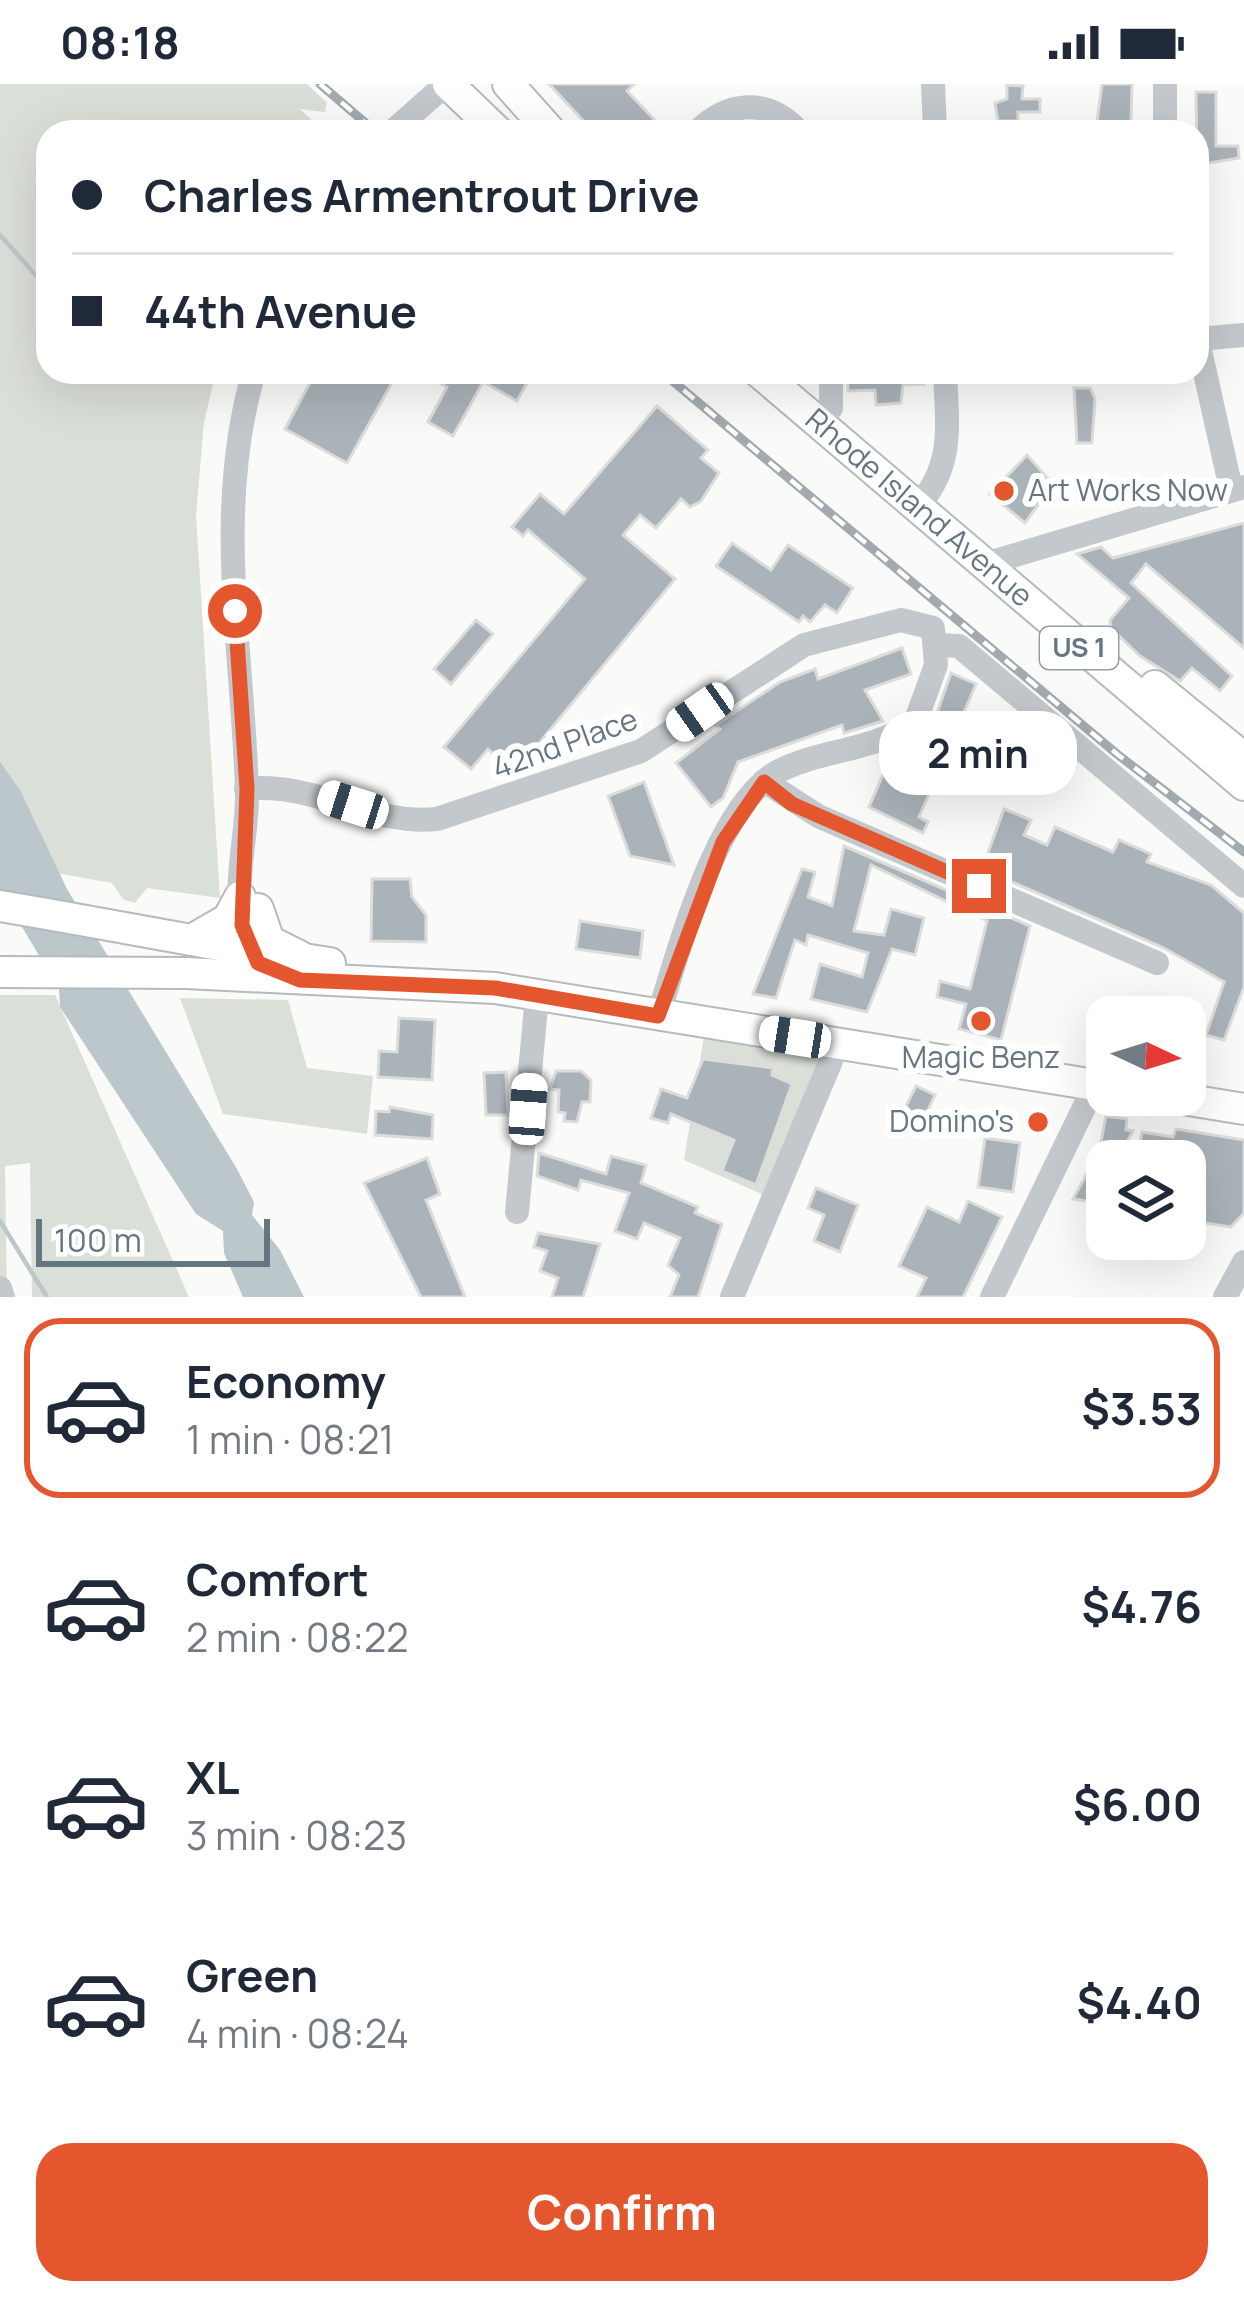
<!DOCTYPE html>
<meta charset="utf-8">
<style>
:root{--surface:#fff;--page:#f6f6f7;--text:#1f2937;--muted:#747a83;--line:#e0e1e3;--accent:#e4572e}
body{margin:0;font-family:Manrope,sans-serif;background:var(--page);color:var(--text);height:100vh;display:flex;flex-direction:column;font-size:45px;white-space:nowrap}
*{box-sizing:border-box;margin:0}
p{font-size:39px;color:var(--muted)}
.icon{flex:none;width:66px;height:66px;fill:none;stroke:currentColor;stroke-width:2;stroke-linecap:round;stroke-linejoin:round}
.map{position:relative;height:1213px;overflow:hidden}
.panel{display:flex;flex-direction:column;background:var(--surface);flex:1}
.panel>*{flex:none}
.banner{position:absolute;left:36px;top:36px;width:1173px;height:264px;border-radius:36px;box-shadow:0 12px 48px #0002;display:grid;align-content:center;height:264px;padding:0 36px;background:var(--surface)}
.needle{width:78px;rotate:94deg}
.fabs{position:absolute;left:1086px;top:912px;display:grid;gap:24px}
.fabs a{display:grid;place-items:center;width:120px;height:120px;border-radius:24px;background:var(--surface);box-shadow:0 12px 48px #0002;font-size:60px}
.scale{position:absolute;left:36px;bottom:30px;width:234px;box-sizing:border-box;padding-left:12px;border:6px solid #657683;border-top:0;font-size:33px;line-height:42px;white-space:nowrap;color:#657683;-webkit-text-stroke:9px #fff;paint-order:stroke}
.end{position:absolute;width:54px;height:54px;margin:-27px;border:15px solid #e4572e;background:#fff;box-shadow:0 0 0 6px #fff}
.from{border-radius:50%}
.bubble{position:absolute;height:84px;border-radius:36px;background:var(--surface);box-shadow:0 12px 48px #0002;font-size:39px;font-weight:700;line-height:84px;text-align:center}
.car{position:absolute;width:36px;height:72px;margin:-36px -18px;border-radius:15px;box-shadow:0 0 9px 3px #0007;background:linear-gradient(#fff 24%,#345 0 40%,#fff 0 76%,#345 0 86%,#fff 0)}
.banner b{display:flex;align-items:center;gap:42px;height:114px;font-size:45px}
.banner b+b{border-top:3px solid var(--line)}
.banner i{width:30px;height:30px;background:var(--text)}
ul{padding:21px 0 0;list-style:none}
li{display:flex;align-items:center;gap:36px;height:180px;margin:0 24px 18px;padding:0 12px;border:6px solid transparent;border-radius:36px}
li div{flex:1}
li b{display:block;font-size:45px}
li em{font-style:normal;font-weight:700}
li.on{border-color:var(--accent)}
li>.icon{width:108px;height:108px;stroke-width:1.5}
.primary-button{display:flex;gap:24px;margin-top:auto;padding:24px 36px}
.primary-button a{flex:1;height:138px;border-radius:36px;background:var(--accent);color:#fff;font-size:48px;font-weight:700;line-height:138px;text-align:center}
.status{display:flex;justify-content:space-between;align-items:center;height:84px;padding:0 60px;background:var(--surface);direction:ltr}
.status svg{height:33px;fill:currentColor}
.map>svg:first-child{display:block}
</style>
<div class="status"><b>08:18</b><svg viewBox="0 0 49 12"><path d="M0 12V9h3v3zM5 12V6h3v6zM10 12V3h3v9zM15 12V0h3v12zM26 1h20v11H26zM47 4h2v5h-2z"/></svg></div>
<div class="map">
<svg width="1244" height="1213" viewBox="0 0 1244 1213">
<rect width="100%" height="100%" fill="#fafaf8"/>
<g fill="#dadfd7">
<path d="M 0,0 L 307,0 L 327,19 L 325,28 L 300,25 L 324,48 L 48,48 L 48,288 L 216,288 L 204,338 L 196,431 L 220,814 L 147,804 L 135,819 L 124,816 L 112,799 L 0,779 Z"/>
<path d="M 0,911 L 55,911 L 189,1213 L 32,1213 L 30,1079 L 5,1082 L 7,1213 L 0,1213 Z"/>
<path d="M 180,914 L 288,916 L 307,984 L 373,992 L 367,1050 L 223,1030 Z"/>
<path d="M 706,940 L 838,960 L 773,1115 L 684,1076 Z"/>
</g>
<path fill="#bbc7cb" d="M 0,678 L 20,706 L 67,805 L 237,1085 L 254,1118 L 252,1131 L 280,1166 L 304,1213 L 243,1213 L 224,1169 L 223,1147 L 196,1130 L 60,923 L 59,905 L 0,806 Z"/>
<g fill="none" stroke-linecap="round" stroke-linejoin="round">
<g stroke="#bbc7cb" stroke-width="4.5">
<path d="M 0,151 L 48,205"/>
<path d="M 0,1137 L 47,1213"/>
</g>
</g>
<g fill="#aab3b9" stroke="#dcdcda" stroke-width="3">
<path d="M 549,0 L 634,0 L 627,7 L 666,48 L 594,48 Z"/>
<path d="M 1102,0 L 1132,0 L 1131,38 L 1097,38 Z"/>
<path d="M 1007,1 L 1023,2 L 1022,15 L 1040,15 L 1040,28 L 1018,28 L 1018,37 L 998,37 L 995,19 L 1007,15 Z"/>
<path d="M 1196,8 L 1216,8 L 1216,62 L 1238,62 L 1239,74 L 1197,81 Z"/>
<path d="M 316,288 L 398,288 L 347,379 L 285,345 Z"/>
<path d="M 419,288 L 533,288 L 517,317 L 483,298 L 453,352 L 428,338 L 447,303 Z"/>
<path d="M 848,288 L 924,288 L 924,300 L 903,301 L 901,319 L 876,321 L 875,306 L 848,307 Z"/>
<path d="M 1074,304 L 1090,304 L 1095,315 L 1092,359 L 1077,359 Z"/>
<path d="M 657,322 L 708,366 L 701,374 L 719,389 L 701,417 L 690,423 L 681,415 L 656,444 L 640,431 L 623,451 L 675,495 L 515,688 L 488,665 L 471,685 L 444,663 L 585,495 L 528,446 L 523,452 L 512,443 L 540,410 L 564,430 Z"/>
<path d="M 1027,371 L 1053,400 L 1025,439 L 990,410 Z"/>
<path d="M 1244,439 L 1244,564 L 1146,480 L 1131,499 L 1232,592 L 1220,607 L 1192,584 L 1180,597 L 1140,572 L 1111,544 L 1110,536 L 1129,514 L 1077,470 L 1101,463 L 1113,474 Z"/>
<path d="M 732,459 L 771,486 L 788,461 L 853,504 L 837,529 L 825,521 L 810,538 L 803,532 L 799,538 L 716,482 Z"/>
<path d="M 476,536 L 493,550 L 451,600 L 434,585 Z"/>
<path d="M 902,564 L 911,590 L 865,606 L 883,637 L 844,649 L 842,641 L 738,678 L 723,714 L 711,723 L 676,679 L 720,645 L 716,641 L 780,598 L 815,585 L 818,595 Z"/>
<path d="M 951,589 L 976,600 L 919,733 L 928,738 L 923,749 L 869,723 L 886,684 L 904,691 L 914,669 L 922,672 Z"/>
<path d="M 644,698 L 674,781 L 630,772 L 608,712 Z"/>
<path d="M 1004,725 L 1031,736 L 1024,751 L 1047,761 L 1055,743 L 1113,768 L 1119,756 L 1151,770 L 1147,778 L 1211,801 L 1244,829 L 1244,903 L 1224,956 L 1206,951 L 1224,898 L 1164,864 L 982,785 Z"/>
<path d="M 844,762 L 1030,842 L 1001,956 L 959,945 L 966,920 L 937,913 L 940,897 L 970,905 L 987,837 L 871,781 L 854,847 L 884,851 L 891,825 L 924,834 L 915,871 L 892,865 L 867,928 L 811,915 L 820,880 L 862,893 L 868,869 L 808,851 L 806,861 L 795,856 L 776,914 L 753,910 L 802,785 L 815,788 L 808,813 L 832,822 Z"/>
<path d="M 372,795 L 410,795 L 412,813 L 426,831 L 426,858 L 371,857 Z"/>
<path d="M 580,837 L 643,847 L 640,874 L 576,865 Z"/>
<path d="M 399,934 L 435,936 L 432,996 L 378,993 L 379,967 L 397,968 Z"/>
<path d="M 703,975 L 773,984 L 772,991 L 792,1000 L 756,1101 L 722,1087 L 734,1056 L 671,1030 L 668,1039 L 651,1034 L 661,1005 L 687,1014 Z"/>
<path d="M 556,987 L 581,987 L 591,996 L 590,1018 L 582,1018 L 577,1038 L 564,1037 L 565,1029 L 558,1028 L 559,1006 L 550,1005 Z"/>
<path d="M 506,988 L 508,1031 L 486,1031 L 484,989 Z"/>
<path d="M 916,1002 L 935,1011 L 918,1048 L 898,1038 Z"/>
<path d="M 390,1023 L 433,1031 L 432,1055 L 375,1051 L 376,1027 L 389,1028 Z"/>
<path d="M 1106,1032 L 1127,1035 L 1126,1046 L 1133,1047 L 1116,1077 L 1107,1077 L 1107,1094 L 1093,1118 L 1073,1115 L 1099,1068 Z"/>
<path d="M 1176,1045 L 1244,1056 L 1244,1129 L 1231,1143 L 1185,1136 L 1185,1077 L 1137,1077 L 1142,1048 L 1173,1053 Z"/>
<path d="M 985,1054 L 1020,1059 L 1013,1108 L 978,1103 Z"/>
<path d="M 539,1069 L 606,1090 L 611,1072 L 646,1081 L 641,1099 L 698,1123 L 695,1129 L 722,1140 L 698,1213 L 670,1213 L 679,1191 L 668,1181 L 680,1154 L 644,1139 L 637,1155 L 615,1147 L 629,1109 L 581,1096 L 578,1106 L 537,1092 Z"/>
<path d="M 427,1074 L 440,1110 L 426,1116 L 465,1213 L 421,1213 L 364,1099 Z"/>
<path d="M 816,1104 L 858,1121 L 840,1168 L 814,1157 L 824,1131 L 808,1124 Z"/>
<path d="M 968,1117 L 1002,1133 L 963,1213 L 917,1213 L 926,1194 L 899,1182 L 927,1123 L 959,1138 Z"/>
<path d="M 538,1149 L 600,1160 L 583,1213 L 552,1213 L 558,1194 L 540,1187 L 547,1167 L 534,1163 Z"/>
</g>
<g fill="none" stroke-linecap="round" stroke-linejoin="round">
<g stroke="#b5babe" stroke-width="34">
<g id="major">
<path d="M 448,0 L 498,48"/>
<path d="M 508,0 L 551,48"/>
<path id="s1" d="M 759,288 L 1244,701"/>
<path d="M 1155,602 L 1244,674"/>
<path d="M 0,822 C 110,840 219,863 330,879"/>
<path d="M 258,825 L 269,857 L 299,872"/>
<path d="M 195,854 L 228,835 L 240,813"/>
<path d="M 0,888 L 186,889 L 495,904 L 1107,1003"/>
<path d="M 1158,1011 L 1244,1025"/>
</g>
</g>
<g stroke="#c3c8cc" stroke-width="24">
<path d="M 933,0 L 935,48"/>
<path d="M 1165,0 L 1165,48"/>
<path d="M 392,48 L 446,0"/>
<path d="M 697,48 C 728,17 768,13 799,48"/>
<path d="M 1197,253 L 1231,405"/>
<path d="M 1198,255 L 1244,251"/>
<path d="M 831,324 L 831,288"/>
<path d="M 917,423 C 955,381 947,341 945,288"/>
<path d="M 985,480 L 1244,403"/>
<path d="M 937,561 L 959,562 L 1244,802"/>
<path d="M 764,697 L 818,732 L 1157,879"/>
<path d="M 246,705 C 314,697 371,742 437,735 L 641,667 L 804,561 L 901,536 L 933,544 L 936,581 L 916,636 C 878,667 821,665 779,687 C 716,720 679,868 658,932"/>
<path d="M 252,870 C 226,821 248,760 247,708 C 243,567 213,426 254,288"/>
<path d="M 517,1128 L 537,912"/>
<path d="M 0,1204 L 3,1213"/>
<path d="M 732,1213 L 838,960"/>
<path d="M 992,1213 L 1095,1001"/>
<path d="M 1225,1213 L 1244,1178"/>
</g>
<use href="#major" stroke="#fff" stroke-width="30"/>
<g stroke="#a2aab0" stroke-width="9">
<g id="rail">
<path d="M 320,0 L 376,48"/>
<path d="M 662,288 L 1117,670 L 1244,768"/>
</g>
</g>
<use href="#rail" stroke="#fff" stroke-width="4.5" stroke-dasharray="14" stroke-linecap="butt"/>
</g>
<g fill="none" stroke-linecap="round" stroke-linejoin="round">
<path stroke="#e4572e" stroke-width="15" d="M 235,527 L 247,705 L 242,841 L 258,879 L 300,896 L 495,904 L 658,932 L 723,758 L 764,698 L 792,720 L 979,802"/>
</g>
<g fill="#e4572e" stroke="#fff" stroke-width="4.5">
<circle cx="1004" cy="407" r="12"/>
<circle cx="981" cy="937" r="12"/>
<circle cx="1038" cy="1038" r="12"/>
</g>
<g text-anchor="middle" stroke-width="12" stroke-linejoin="round" paint-order="stroke">
<rect fill="#fff" stroke="#939fa8" stroke-width="3" x="1040" y="543" width="78" height="42" rx="9"/>
<g font-size="27" font-weight="bold" fill="#657683">
<text x="1079" y="573">US 1</text>
</g>
<g font-size="30" fill="#657683" stroke="#fff" text-anchor="start">
<text x="1028" y="417">Art Works Now</text>
<text x="981" y="984" text-anchor="middle">Magic Benz</text>
<text x="1014" y="1048" text-anchor="end">Domino's</text>
</g>
<g font-size="30" fill="#657683" stroke="#fff">
<text dy="10" stroke="none"><textPath href="#s1" startOffset="210">Rhode Island Avenue</textPath></text>
<text transform="translate(565 660) rotate(-20)" y="10">42nd Place</text>
</g>
</g>
</svg>
<div class="fabs">
<a><svg class="needle" viewBox="-14 -14 28 28"><path d="M0-13l5 13h-10z" fill="#e53935"/><path d="M0 13l5-13h-10z" fill="#747a83"/></svg></a>
<a><svg class="icon" aria-label="layers" viewBox="0 0 24 24"><path d="M12 4l9 5-9 5-9-5zM3 14l9 5 9-5"/></svg></a>
</div>
<div class="scale">100 m</div>
<i class="end from" style="left:235px;top:527px"></i>
<i class="end" style="left:979px;top:802px"></i>
<div class="bubble" style="left:879px;top:627px;width:198px">2 min</div>
<i class="car" style="left:700px;top:628px;rotate:235deg"></i>
<i class="car" style="left:353px;top:721px;rotate:288deg"></i>
<i class="car" style="left:795px;top:953px;rotate:279deg"></i>
<i class="car" style="left:528px;top:1025px;rotate:4deg"></i>
<div class="banner">
<b><i class="from"></i>Charles Armentrout Drive</b>
<b><i></i>44th Avenue</b>
</div>
</div>
<section class="panel">
<ul>
<li class="on"><svg class="icon" aria-label="car" viewBox="0 0 24 24"><path d="M5 17H2v-5l4-1 3-4h7l3 4 3 1v5h-3M9 17h6M6 11h13"/><circle cx="7" cy="17" r="2"/><circle cx="17" cy="17" r="2"/></svg><div><b>Economy</b><p>1 min · 08:21</p></div><em>$3.53</em></li>
<li><svg class="icon" aria-label="car" viewBox="0 0 24 24"><path d="M5 17H2v-5l4-1 3-4h7l3 4 3 1v5h-3M9 17h6M6 11h13"/><circle cx="7" cy="17" r="2"/><circle cx="17" cy="17" r="2"/></svg><div><b>Comfort</b><p>2 min · 08:22</p></div><em>$4.76</em></li>
<li><svg class="icon" aria-label="car" viewBox="0 0 24 24"><path d="M5 17H2v-5l4-1 3-4h7l3 4 3 1v5h-3M9 17h6M6 11h13"/><circle cx="7" cy="17" r="2"/><circle cx="17" cy="17" r="2"/></svg><div><b>XL</b><p>3 min · 08:23</p></div><em>$6.00</em></li>
<li><svg class="icon" aria-label="car" viewBox="0 0 24 24"><path d="M5 17H2v-5l4-1 3-4h7l3 4 3 1v5h-3M9 17h6M6 11h13"/><circle cx="7" cy="17" r="2"/><circle cx="17" cy="17" r="2"/></svg><div><b>Green</b><p>4 min · 08:24</p></div><em>$4.40</em></li>
</ul>
<div class="primary-button"><a>Confirm</a></div>
</section>
